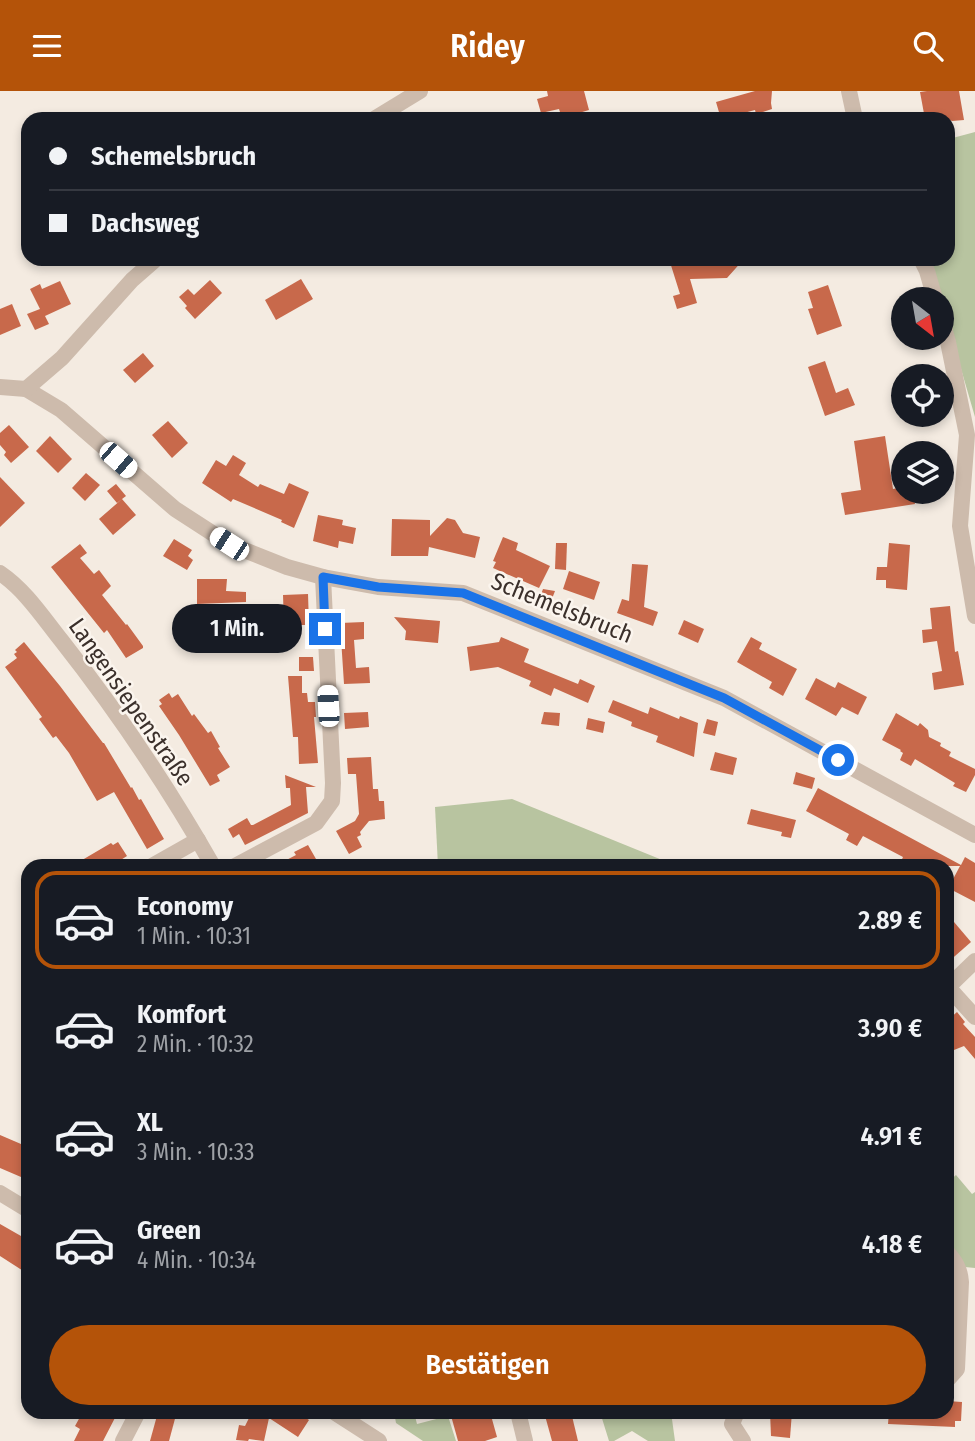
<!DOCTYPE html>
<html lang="de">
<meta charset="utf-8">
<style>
:root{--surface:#171b24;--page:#20242c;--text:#f1f3f6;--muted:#9ea1a6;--line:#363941;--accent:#b45309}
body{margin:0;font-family:"Fira Sans Condensed",sans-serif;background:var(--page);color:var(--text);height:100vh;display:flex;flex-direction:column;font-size:26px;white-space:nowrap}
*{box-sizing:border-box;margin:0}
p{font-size:23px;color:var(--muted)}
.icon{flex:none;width:38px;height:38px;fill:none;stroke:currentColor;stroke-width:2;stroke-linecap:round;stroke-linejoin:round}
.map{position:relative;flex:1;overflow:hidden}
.panel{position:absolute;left:21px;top:768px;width:933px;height:560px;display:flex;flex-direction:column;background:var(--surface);border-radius:21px;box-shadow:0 4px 10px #0003}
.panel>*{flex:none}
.top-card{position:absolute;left:21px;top:21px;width:934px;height:154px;border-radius:21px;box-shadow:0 4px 10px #0003;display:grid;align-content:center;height:154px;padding:0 28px;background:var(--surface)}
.needle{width:46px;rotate:149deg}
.tools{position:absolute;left:891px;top:196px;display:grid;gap:14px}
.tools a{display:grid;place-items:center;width:63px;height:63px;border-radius:50%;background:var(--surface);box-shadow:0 4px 10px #0003;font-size:35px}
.end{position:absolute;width:32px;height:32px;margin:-16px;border:9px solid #1a73e8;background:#fff;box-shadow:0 0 0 4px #fff}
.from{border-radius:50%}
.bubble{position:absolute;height:49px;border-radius:24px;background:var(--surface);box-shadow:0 4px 10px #0003;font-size:23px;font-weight:600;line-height:49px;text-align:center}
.car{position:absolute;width:21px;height:42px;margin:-21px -10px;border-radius:9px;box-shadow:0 0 5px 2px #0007;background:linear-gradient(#fff 24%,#345 0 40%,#fff 0 76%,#345 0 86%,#fff 0)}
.top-card b{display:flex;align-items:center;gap:24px;height:66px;font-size:26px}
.top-card b+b{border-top:2px solid var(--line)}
.top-card i{width:18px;height:18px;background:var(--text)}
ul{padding:12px 0 0;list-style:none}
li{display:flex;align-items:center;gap:21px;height:98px;margin:0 14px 10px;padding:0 14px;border:4px solid transparent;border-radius:21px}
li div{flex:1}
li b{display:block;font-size:26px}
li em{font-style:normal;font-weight:600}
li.selected{border-color:var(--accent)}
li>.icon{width:63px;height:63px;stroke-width:1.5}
.action{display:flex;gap:14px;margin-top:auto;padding:14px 28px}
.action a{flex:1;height:80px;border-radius:42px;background:var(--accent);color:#fff;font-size:28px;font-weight:600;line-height:80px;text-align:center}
header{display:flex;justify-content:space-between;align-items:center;height:91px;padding:0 28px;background:var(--accent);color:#fff;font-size:32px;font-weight:600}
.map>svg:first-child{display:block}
</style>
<header><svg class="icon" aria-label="menu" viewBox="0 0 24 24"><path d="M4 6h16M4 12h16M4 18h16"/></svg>Ridey<svg class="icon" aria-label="search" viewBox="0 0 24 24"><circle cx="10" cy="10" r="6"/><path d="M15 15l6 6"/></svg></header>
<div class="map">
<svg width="975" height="1350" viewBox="0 0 975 1350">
<rect width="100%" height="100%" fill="#f4ebe1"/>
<g fill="#b8c4a0">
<path d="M 975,41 L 975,326 L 929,168 L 948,168 L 949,48 Z"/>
<path d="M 512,708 L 677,775 L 438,775 L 435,716 Z"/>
<path d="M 956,1084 L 972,1103 L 975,1101 L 975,1177 L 965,1176 L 961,1168 L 947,1153 L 947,1092 Z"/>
<path d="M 394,1321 L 414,1321 L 417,1333 L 448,1325 L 456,1350 L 423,1350 L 396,1332 Z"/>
<path d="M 600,1321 L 671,1321 L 675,1350 L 648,1350 L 632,1340 L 614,1350 L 609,1350 Z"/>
</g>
<g fill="#c8694b">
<path d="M 547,0 L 584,0 L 589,19 L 562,27 L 559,18 L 541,22 L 537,8 L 548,5 Z"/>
<path d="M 755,0 L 772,0 L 771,12 L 772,18 L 756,23 L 755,19 L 721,28 L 716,11 Z"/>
<path d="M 927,0 L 959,0 L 964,29 L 952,30 L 948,28 L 925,28 L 920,1 Z"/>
<path d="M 669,168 L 695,168 L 696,173 L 712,172 L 715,168 L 744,168 L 727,187 L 690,188 L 697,212 L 677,218 L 673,205 L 680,203 Z"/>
<path d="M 301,188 L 313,208 L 276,229 L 265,209 Z"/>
<path d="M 210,189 L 222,202 L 195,228 L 185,217 L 187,215 L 179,206 L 188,198 L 194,204 Z"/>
<path d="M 60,190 L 71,213 L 45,225 L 49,233 L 35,239 L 27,223 L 40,218 L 30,198 L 40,193 L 42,198 Z"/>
<path d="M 828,194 L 842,235 L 817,244 L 808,218 L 813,217 L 808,201 Z"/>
<path d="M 12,213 L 21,235 L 0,244 L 0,218 Z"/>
<path d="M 143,262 L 154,275 L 135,292 L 123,279 Z"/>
<path d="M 825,270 L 836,302 L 848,297 L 855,314 L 825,325 L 808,276 Z"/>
<path d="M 168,330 L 188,352 L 172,367 L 152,344 Z"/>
<path d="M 9,334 L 29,356 L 11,372 L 4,364 L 6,361 L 0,354 L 0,342 Z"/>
<path d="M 50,345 L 72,368 L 58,382 L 36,360 Z"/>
<path d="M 885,345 L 893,398 L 903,396 L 903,401 L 913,401 L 915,413 L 845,424 L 841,402 L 861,399 L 854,350 Z"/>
<path d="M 233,364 L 246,372 L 239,384 L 258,396 L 260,393 L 284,403 L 289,392 L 309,401 L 294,437 L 281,431 L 282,429 L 233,408 L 231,411 L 202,392 L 216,369 L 226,375 Z"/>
<path d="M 86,382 L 100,394 L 85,410 L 72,397 Z"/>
<path d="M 0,386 L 25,412 L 0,436 Z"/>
<path d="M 116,393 L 126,405 L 122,408 L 136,424 L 113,444 L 99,428 L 122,408 L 117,412 L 107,400 Z"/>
<path d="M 318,424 L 343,429 L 342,434 L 356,437 L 353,453 L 339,450 L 338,457 L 313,450 Z"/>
<path d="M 447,427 L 455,429 L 463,442 L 480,446 L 475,467 L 429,456 L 428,465 L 391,465 L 392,428 L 430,429 L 430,445 Z"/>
<path d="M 503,446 L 518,452 L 516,459 L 550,475 L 539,497 L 493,477 L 496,471 L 493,470 Z"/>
<path d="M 174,448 L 192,459 L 188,465 L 193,469 L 187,479 L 163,465 Z"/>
<path d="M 556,452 L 567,452 L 566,479 L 555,478 Z"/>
<path d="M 889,452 L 910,454 L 907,499 L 886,497 L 886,489 L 876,489 L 877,476 L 887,476 Z"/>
<path d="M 80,453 L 87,462 L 80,467 L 94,483 L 99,479 L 111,495 L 102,504 L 126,534 L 127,533 L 143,555 L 143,557 L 126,567 L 107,539 L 104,542 L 51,476 Z"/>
<path d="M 632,473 L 648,474 L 644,516 L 658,521 L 653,535 L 617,522 L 622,508 L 629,510 Z"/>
<path d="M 569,480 L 600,491 L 594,509 L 563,498 Z"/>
<path d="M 197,488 L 227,488 L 226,500 L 246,501 L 246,511 L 197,513 Z"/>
<path d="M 543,498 L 555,500 L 550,513 L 539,509 Z"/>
<path d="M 308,503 L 309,534 L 284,534 L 283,504 Z"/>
<path d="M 950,515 L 955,561 L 958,560 L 964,594 L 934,599 L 932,582 L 942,580 L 937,550 L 923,552 L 922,539 L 932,538 L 930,517 Z"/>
<path d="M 263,525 L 264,540 L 249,541 L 249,526 Z"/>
<path d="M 394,526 L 440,530 L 438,552 L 405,549 L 406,540 Z"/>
<path d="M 684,529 L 704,538 L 698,552 L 678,543 Z"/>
<path d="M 364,531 L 364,548 L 354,549 L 356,577 L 369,576 L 370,592 L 344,593 L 340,532 Z"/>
<path d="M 501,546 L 529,558 L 524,571 L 578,593 L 580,588 L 595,595 L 588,612 L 554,597 L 551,605 L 529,595 L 531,590 L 498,576 L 470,580 L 467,556 L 499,551 Z"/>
<path d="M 751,546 L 762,552 L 759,558 L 797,578 L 783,605 L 769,597 L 772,591 L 737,571 Z"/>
<path d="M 24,551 L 60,595 L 103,652 L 104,652 L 131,697 L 132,696 L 139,709 L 141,708 L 164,748 L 147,758 L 114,701 L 97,710 L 69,662 L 56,645 L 53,647 L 39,628 L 42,626 L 5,576 L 17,567 L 14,563 L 17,561 L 15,559 Z"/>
<path d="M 299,566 L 313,566 L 314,580 L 299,580 Z"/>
<path d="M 288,585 L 302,585 L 302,602 L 307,602 L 308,611 L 315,611 L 316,626 L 314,626 L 318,672 L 299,673 L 298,646 L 293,646 Z"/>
<path d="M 816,587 L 835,597 L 838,591 L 867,606 L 858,624 L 842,616 L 836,625 L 805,608 Z"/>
<path d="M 169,602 L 172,607 L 178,603 L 192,625 L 194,623 L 208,642 L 211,640 L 220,656 L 218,657 L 230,676 L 217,684 L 220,690 L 210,695 L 179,644 L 159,615 L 162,613 L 159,609 Z"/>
<path d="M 613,609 L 648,623 L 650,616 L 679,628 L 680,625 L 698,632 L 694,666 L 656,651 L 658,645 L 631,635 L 632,631 L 608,621 Z"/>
<path d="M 368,621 L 369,636 L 345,638 L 344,622 Z"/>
<path d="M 544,621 L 560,622 L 559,635 L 541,633 Z"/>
<path d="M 896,622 L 918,635 L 920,632 L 928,639 L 929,646 L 941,652 L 940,655 L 951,661 L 949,665 L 975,678 L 975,684 L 966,701 L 953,695 L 955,692 L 915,668 L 911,675 L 900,669 L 903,662 L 900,660 L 901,659 L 882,649 Z"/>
<path d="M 588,627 L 605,631 L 603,642 L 586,638 Z"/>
<path d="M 707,628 L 718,631 L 715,645 L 703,642 Z"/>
<path d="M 715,661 L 737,667 L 733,684 L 710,679 Z"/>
<path d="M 371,666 L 373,698 L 378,698 L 379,710 L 384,710 L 385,728 L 369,730 L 360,741 L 361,744 L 357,746 L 362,756 L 349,763 L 336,740 L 355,730 L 359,723 L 356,683 L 348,683 L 347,667 Z"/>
<path d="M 796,681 L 815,687 L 812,698 L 793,693 Z"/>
<path d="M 285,684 L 316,696 L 306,696 L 308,722 L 245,754 L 239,743 L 233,747 L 228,738 L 247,727 L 251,734 L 253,734 L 291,714 L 290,697 L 286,697 Z"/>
<path d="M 818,697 L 961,774 L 965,766 L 975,772 L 975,811 L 950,798 L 953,793 L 951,792 L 960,775 L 899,775 L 903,766 L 863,745 L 857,755 L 846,749 L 849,743 L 806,720 Z"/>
<path d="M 751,718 L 796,729 L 791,747 L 781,745 L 782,741 L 747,733 Z"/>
<path d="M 118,751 L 127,765 L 116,772 L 118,775 L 72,775 L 111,752 L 113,754 Z"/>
<path d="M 308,754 L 320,775 L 275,775 L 296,764 L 294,761 Z"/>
<path d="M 954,831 L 971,851 L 947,872 L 947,837 Z"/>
<path d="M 957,921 L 965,931 L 963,933 L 975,946 L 975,968 L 964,955 L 954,959 L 947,966 L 947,930 Z"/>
<path d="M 0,1044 L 28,1056 L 22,1072 L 28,1075 L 28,1089 L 0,1077 Z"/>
<path d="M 0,1133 L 28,1149 L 28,1183 L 0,1165 Z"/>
<path d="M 947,1310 L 962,1311 L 961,1330 L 955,1330 L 955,1336 L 888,1333 L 889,1321 L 947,1321 Z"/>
<path d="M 87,1321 L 118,1321 L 103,1350 L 74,1350 L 80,1338 L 75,1335 L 80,1326 L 83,1327 Z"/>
<path d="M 158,1321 L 168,1321 L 176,1324 L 169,1350 L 150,1350 Z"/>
<path d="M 252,1321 L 297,1321 L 309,1329 L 298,1346 L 269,1327 L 264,1350 L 249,1348 L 248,1350 L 236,1349 L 239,1334 L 245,1335 Z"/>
<path d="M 450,1321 L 490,1321 L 497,1346 L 485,1350 L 458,1350 Z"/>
<path d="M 544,1321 L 571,1321 L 578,1350 L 552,1350 Z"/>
<path d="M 770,1321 L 792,1321 L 790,1347 L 771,1345 Z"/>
</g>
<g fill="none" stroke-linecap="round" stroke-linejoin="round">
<g stroke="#cdbbac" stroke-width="16">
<path d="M 849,0 L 855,28"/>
<path d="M 374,28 L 420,0"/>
<path d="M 921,168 L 927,180 L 935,208"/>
<path d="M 942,230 L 948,251 L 967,344 L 960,435 L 975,525"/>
<path d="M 0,296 L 26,298 L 61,319 L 175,418 L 229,453 L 287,476 L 323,486 L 378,496 L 463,502 L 724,607 L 975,744"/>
<path d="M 26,298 L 62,267 L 132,189 L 156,168"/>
<path d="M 0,482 C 25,499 42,525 61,549 C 117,620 168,696 213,775"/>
<path d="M 152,775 L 198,749"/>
<path d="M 235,775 L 316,732 L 332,710 L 333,692 L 323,486"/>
<path d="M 948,896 L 975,926"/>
<path d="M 947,897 L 975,870"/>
<path d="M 0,1102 L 28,1119"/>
<path d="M 947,1161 C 956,1171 960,1178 961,1191 L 957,1278 L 947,1289"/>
<path d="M 334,1321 L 379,1350"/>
<path d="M 518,1321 L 525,1350"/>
<path d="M 737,1321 L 732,1333 L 743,1350"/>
<path d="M 123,1350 L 138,1321"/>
</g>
</g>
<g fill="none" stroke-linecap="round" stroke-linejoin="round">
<path stroke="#1a73e8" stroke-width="9" d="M 325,538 L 323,486 L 378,496 L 463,502 L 724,607 L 838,669"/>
</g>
<g text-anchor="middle" stroke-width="5" stroke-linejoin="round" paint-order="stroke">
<g font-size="24" fill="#3b302b" stroke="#fbf5ee">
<text transform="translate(562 517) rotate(22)" y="8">Schemelsbruch</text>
<text transform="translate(131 611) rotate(55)" y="8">Langensiepenstraße</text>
</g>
</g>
</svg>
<div class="tools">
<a><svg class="needle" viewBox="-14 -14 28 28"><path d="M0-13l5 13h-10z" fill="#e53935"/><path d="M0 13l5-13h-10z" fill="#9ea1a6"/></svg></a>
<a><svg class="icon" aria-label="locate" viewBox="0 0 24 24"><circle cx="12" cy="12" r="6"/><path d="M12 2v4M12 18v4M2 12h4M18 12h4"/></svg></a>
<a><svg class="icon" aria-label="layers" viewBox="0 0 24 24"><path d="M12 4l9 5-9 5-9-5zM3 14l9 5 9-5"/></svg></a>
</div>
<i class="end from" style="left:838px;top:669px"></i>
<i class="end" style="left:325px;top:538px"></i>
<div class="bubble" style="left:172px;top:513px;width:130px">1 Min.</div>
<i class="car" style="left:118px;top:369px;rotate:131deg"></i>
<i class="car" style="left:229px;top:453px;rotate:303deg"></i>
<i class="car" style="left:328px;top:615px;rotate:357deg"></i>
<div class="top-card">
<b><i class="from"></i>Schemelsbruch</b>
<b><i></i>Dachsweg</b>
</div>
<section class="panel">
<ul>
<li class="selected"><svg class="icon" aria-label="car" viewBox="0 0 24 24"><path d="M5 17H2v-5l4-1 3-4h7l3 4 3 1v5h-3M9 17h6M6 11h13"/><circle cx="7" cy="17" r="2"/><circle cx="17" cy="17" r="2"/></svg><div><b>Economy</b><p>1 Min. · 10:31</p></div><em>2.89 €</em></li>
<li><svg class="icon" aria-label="car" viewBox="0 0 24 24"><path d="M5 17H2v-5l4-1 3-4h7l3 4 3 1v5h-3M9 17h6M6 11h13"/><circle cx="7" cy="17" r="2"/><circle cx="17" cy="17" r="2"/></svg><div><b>Komfort</b><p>2 Min. · 10:32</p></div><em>3.90 €</em></li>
<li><svg class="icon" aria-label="car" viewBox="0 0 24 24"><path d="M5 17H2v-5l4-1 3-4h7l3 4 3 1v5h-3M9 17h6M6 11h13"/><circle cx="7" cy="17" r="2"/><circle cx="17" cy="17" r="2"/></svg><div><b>XL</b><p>3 Min. · 10:33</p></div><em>4.91 €</em></li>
<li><svg class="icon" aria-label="car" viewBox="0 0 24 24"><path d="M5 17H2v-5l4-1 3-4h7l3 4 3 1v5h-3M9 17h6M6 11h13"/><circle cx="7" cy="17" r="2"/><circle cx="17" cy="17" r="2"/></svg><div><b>Green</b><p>4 Min. · 10:34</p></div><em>4.18 €</em></li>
</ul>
<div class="action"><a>Bestätigen</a></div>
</section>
</div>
